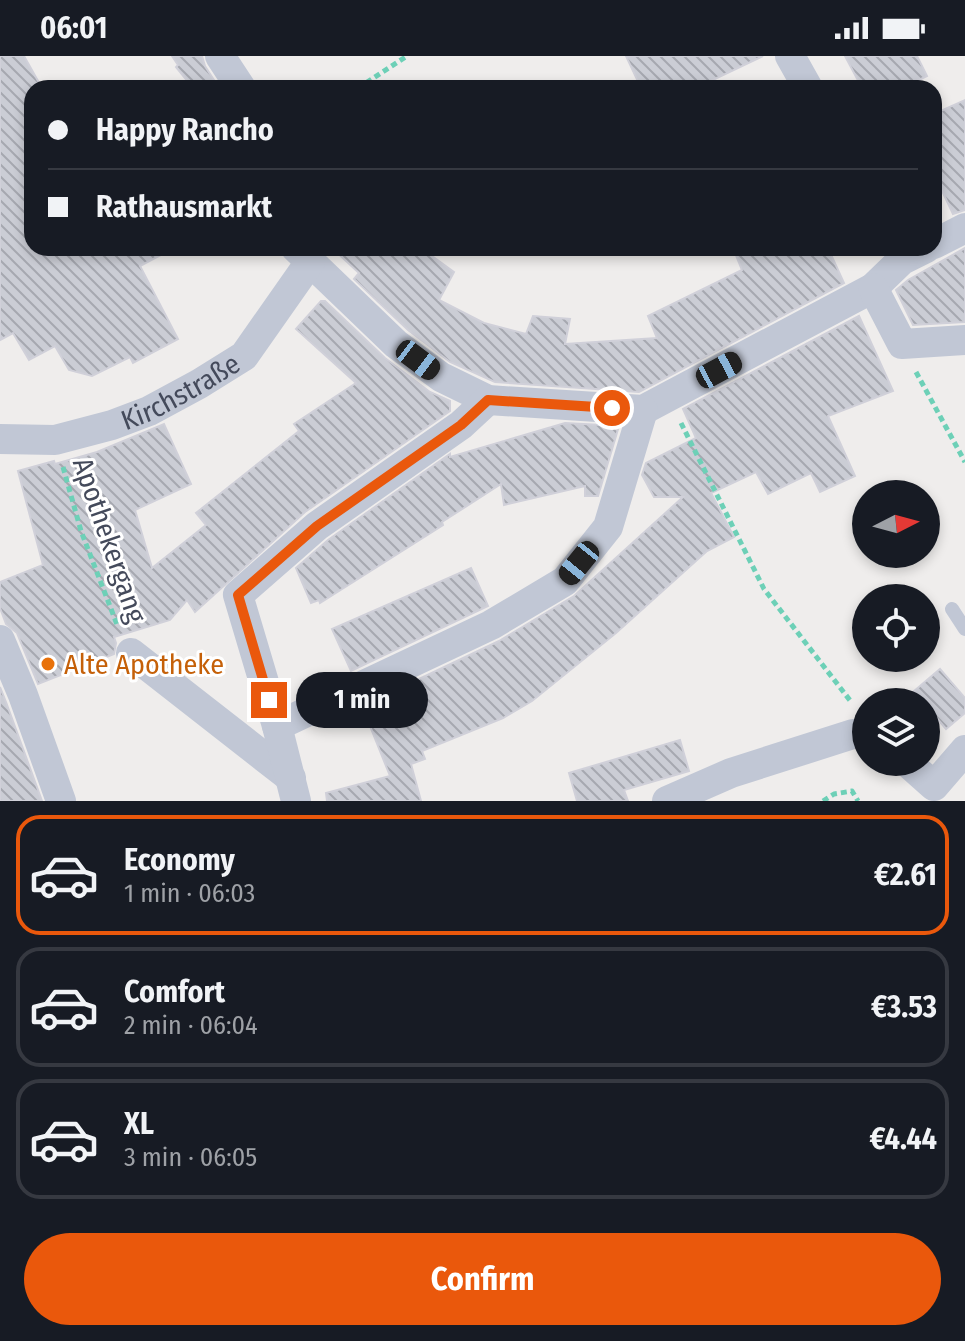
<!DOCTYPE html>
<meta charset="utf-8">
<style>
:root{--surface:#171b24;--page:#20242c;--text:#f1f3f6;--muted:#9ea1a6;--line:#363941;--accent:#ea580c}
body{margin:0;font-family:"Fira Sans Condensed",sans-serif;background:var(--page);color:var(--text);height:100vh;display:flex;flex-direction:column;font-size:30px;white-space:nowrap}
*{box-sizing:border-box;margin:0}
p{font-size:26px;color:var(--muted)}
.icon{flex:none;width:44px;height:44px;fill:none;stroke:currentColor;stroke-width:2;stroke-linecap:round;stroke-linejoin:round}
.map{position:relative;height:745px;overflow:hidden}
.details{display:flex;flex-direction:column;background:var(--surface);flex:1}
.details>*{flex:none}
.top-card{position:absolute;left:24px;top:24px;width:918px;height:176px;border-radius:24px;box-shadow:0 4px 12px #0003;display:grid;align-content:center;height:176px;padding:0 24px;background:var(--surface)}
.needle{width:52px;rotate:84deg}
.buttons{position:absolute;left:852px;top:424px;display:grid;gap:16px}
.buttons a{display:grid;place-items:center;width:88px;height:88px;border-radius:50%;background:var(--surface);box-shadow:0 4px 12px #0003;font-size:40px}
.end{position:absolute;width:36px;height:36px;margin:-18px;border:10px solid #ea580c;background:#fff;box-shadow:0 0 0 4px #fff}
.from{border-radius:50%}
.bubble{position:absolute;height:56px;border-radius:28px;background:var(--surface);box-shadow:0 4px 12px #0003;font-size:26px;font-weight:700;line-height:56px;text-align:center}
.car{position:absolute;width:24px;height:48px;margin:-24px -12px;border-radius:10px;box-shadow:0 0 6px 2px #0007;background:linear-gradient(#222 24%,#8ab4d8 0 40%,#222 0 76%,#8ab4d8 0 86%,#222 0)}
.top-card b{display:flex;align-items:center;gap:28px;height:76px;font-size:30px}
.top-card b+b{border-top:2px solid var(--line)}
.top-card i{width:20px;height:20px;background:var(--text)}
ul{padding:14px 0 0;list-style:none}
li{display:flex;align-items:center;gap:24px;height:120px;margin:0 16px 12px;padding:0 8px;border:4px solid var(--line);border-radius:24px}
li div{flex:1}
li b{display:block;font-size:30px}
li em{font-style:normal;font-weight:700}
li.on{border-color:var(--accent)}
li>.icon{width:72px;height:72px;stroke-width:1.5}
.cta{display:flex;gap:16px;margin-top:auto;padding:16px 24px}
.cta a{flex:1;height:92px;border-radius:48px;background:var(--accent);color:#fff;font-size:32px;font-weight:700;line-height:92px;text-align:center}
.status{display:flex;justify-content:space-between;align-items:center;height:56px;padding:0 40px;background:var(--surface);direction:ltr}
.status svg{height:22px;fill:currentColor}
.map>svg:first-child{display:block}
</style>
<div class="status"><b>06:01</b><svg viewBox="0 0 49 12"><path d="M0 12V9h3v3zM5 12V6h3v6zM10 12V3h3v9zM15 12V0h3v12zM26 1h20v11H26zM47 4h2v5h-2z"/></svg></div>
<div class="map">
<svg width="965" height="745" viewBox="0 0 965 745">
<defs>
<pattern id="building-back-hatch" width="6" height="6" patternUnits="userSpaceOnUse" patternTransform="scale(2)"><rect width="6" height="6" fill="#cbcdd5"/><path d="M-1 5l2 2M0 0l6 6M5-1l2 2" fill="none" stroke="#a6a8b0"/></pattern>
</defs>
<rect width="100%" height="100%" fill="#efedec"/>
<g fill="url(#building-back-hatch)" stroke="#d0d0d9" stroke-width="2">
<path d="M 0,0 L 24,0 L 42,32 L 32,32 L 32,192 L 174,192 L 140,210 L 178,283 L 133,307 L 130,301 L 92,320 L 69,314 L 55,290 L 29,304 L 13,277 L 0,284 Z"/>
<path d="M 172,0 L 202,0 L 205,10 L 219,32 L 193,32 L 176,11 L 178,9 Z"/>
<path d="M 626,0 L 763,0 L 696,32 L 641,32 Z"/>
<path d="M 845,0 L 917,0 L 927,20 L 903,32 L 862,32 Z"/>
<path d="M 965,44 L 965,154 L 953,158 L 934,118 L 934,58 Z"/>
<path d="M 332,192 L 421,192 L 454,216 L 439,244 L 484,267 L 526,278 L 533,260 L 570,263 L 565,288 L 657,282 L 648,260 L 742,214 L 733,192 L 828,192 L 844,227 L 639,336 L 495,326 L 450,306 L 408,274 L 354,223 L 359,217 Z"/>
<path d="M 965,192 L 965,266 L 913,269 L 896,234 L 908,224 Z"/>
<path d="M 321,245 L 325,245 L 385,302 L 430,336 L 450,345 L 450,355 L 305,456 L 195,556 L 187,544 L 170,564 L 114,581 L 116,587 L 114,598 L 38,628 L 17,577 L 6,568 L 0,552 L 0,526 L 43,509 L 18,415 L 54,405 L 55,408 L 97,396 L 164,368 L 191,428 L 135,454 L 152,512 L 206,469 L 196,457 L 299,375 L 294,368 L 356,327 L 296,273 Z"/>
<path d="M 859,260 L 893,335 L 828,360 L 855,420 L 820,436 L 811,417 L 768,438 L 756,416 L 711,437 L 734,481 L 707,495 L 616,577 L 532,645 L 503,662 L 422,695 L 425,703 L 411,708 L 421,745 L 327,745 L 326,737 L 390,720 L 362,650 L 499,585 L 574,540 L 683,441 L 654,441 L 642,419 L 646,407 L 696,382 L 683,353 Z"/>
<path d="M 565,367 L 619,370 L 598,440 L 585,440 L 585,430 L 504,449 L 501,428 L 442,466 L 443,469 L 320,547 L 319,544 L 311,547 L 296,512 L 328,484 L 450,398 L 450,401 Z"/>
<path d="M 471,512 L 488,550 L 351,615 L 332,573 Z"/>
<path d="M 940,613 L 965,642 L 965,657 L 946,673 L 914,635 Z"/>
<path d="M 0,631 L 6,646 L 42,745 L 0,745 Z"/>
<path d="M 680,684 L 689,715 L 624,734 L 628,745 L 577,745 L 569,717 Z"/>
</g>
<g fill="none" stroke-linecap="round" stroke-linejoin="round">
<g stroke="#6dd0b7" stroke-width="5" stroke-dasharray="6 4" stroke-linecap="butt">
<path d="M 358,32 L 407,0"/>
<path d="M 916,316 L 965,406"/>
<path d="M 681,367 L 764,533 L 852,647"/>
<path d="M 63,411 L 81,475 L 118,571"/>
<path d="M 823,745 L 834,738 L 852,735 L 858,745"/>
</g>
<path stroke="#c1c7d5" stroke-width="14" d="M 952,553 L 965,573"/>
<g stroke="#c1c7d5" stroke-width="30">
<path d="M 220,0 L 241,32"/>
<path d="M 790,0 L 808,32"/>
<path d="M 934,188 L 965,172"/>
<path d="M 296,192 L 396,288 L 441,321 L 488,344 L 643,354 L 873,232 L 902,204 L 926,192"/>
<path d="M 873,232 L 902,288 L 965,284"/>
<path id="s1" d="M 0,383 L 55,384 L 112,369 L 149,355 L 199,328 L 244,300 L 310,206"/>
<path d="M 0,584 L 23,639 L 61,745"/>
<path d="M 131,597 L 291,722"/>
<path d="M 277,670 L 491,569 L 565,525 L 608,471 L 643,354"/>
<path d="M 907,706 L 934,730 L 965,694"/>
<path d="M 296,745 L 277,670 L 238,539 L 317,470 L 461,369 L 488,344"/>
<path d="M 667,745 L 731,717 L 853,678 L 866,678"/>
</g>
</g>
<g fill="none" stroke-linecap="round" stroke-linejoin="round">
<path stroke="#ea580c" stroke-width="10" d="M 269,644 L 238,539 L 317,470 L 461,369 L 488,344 L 612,352"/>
</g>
<circle fill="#e8710a" stroke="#fff" stroke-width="3" cx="48" cy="608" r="8"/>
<g text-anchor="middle" stroke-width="6" stroke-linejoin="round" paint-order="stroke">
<g font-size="28" fill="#444a5b" stroke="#fff">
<text dy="10" stroke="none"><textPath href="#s1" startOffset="190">Kirchstraße</textPath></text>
<text transform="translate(110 484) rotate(71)" y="10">Apothekergang</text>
</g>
<g font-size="28" fill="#c56008" stroke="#fff" text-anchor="start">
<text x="64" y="618">Alte Apotheke</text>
</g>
</g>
</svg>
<div class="buttons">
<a><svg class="needle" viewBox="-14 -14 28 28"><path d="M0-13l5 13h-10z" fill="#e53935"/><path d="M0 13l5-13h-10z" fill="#9ea1a6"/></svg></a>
<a><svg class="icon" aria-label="locate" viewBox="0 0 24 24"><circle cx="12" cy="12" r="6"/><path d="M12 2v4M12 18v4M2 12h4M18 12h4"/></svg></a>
<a><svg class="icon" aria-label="layers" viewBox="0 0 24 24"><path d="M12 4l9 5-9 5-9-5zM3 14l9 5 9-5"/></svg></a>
</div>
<i class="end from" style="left:612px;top:352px"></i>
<i class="end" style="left:269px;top:644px"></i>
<div class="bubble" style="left:296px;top:616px;width:132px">1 min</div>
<i class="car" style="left:418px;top:304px;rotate:127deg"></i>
<i class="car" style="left:719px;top:314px;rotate:62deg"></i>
<i class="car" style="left:579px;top:507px;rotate:219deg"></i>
<div class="top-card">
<b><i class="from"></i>Happy Rancho</b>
<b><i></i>Rathausmarkt</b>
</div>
</div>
<section class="details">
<ul>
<li class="on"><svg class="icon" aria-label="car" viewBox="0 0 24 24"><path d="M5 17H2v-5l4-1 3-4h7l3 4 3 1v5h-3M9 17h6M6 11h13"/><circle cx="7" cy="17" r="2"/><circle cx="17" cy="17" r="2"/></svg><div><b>Economy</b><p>1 min · 06:03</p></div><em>€2.61</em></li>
<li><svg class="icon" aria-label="car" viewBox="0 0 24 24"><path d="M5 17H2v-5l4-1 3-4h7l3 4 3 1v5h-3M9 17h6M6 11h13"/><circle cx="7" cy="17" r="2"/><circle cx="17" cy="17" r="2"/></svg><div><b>Comfort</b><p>2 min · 06:04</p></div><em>€3.53</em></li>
<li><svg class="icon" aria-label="car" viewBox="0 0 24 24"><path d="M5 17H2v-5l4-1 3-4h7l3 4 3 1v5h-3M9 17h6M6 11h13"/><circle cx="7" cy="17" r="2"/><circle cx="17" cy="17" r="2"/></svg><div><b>XL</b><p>3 min · 06:05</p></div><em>€4.44</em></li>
</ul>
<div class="cta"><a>Confirm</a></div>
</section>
